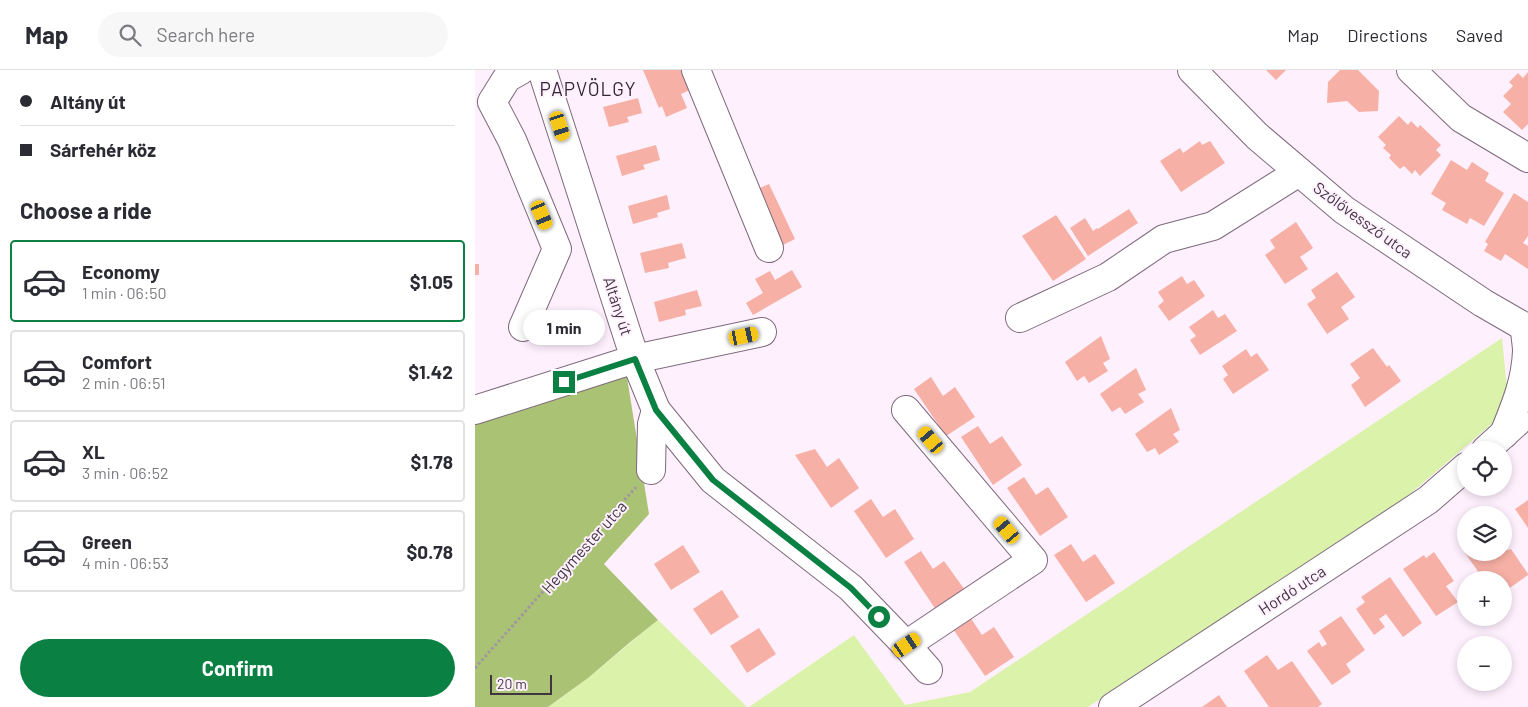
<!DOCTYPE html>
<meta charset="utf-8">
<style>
:root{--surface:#fff;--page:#f7f7f7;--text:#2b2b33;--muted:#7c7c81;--line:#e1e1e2;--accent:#0b8043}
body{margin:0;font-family:Barlow,sans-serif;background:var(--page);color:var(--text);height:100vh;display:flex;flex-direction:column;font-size:19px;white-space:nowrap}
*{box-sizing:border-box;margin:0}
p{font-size:16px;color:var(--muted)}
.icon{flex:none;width:28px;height:28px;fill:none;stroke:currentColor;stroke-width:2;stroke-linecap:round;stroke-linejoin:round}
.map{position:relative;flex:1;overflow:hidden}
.sheet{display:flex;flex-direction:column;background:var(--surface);width:475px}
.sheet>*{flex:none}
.guide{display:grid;align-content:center;height:110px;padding:0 20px;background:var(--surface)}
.buttons{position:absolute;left:982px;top:371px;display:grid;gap:10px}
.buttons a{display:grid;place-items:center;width:55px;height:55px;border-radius:50%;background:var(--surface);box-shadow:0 2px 8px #0003;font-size:25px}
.scale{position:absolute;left:15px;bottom:12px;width:62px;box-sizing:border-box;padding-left:5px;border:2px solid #3f363f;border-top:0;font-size:14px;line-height:18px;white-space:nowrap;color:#3f363f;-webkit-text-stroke:4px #fff0fd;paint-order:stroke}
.end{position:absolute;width:22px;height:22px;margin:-11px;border:6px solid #0b8043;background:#fff;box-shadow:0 0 0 2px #fff}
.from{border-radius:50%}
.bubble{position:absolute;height:35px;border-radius:18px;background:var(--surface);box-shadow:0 2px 8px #0003;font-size:16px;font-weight:700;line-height:35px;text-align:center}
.car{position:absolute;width:15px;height:30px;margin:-15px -8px;border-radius:6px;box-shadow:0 0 4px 1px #0007;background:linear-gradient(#f5c518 24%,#345 0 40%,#f5c518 0 76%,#345 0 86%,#f5c518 0)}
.guide b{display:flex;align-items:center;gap:18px;height:48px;font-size:19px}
.guide b+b{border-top:1px solid var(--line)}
.guide i{width:12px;height:12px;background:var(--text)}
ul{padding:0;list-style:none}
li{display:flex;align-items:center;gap:15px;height:82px;margin:0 10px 8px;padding:0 10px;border:2px solid var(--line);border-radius:5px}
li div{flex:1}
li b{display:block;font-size:19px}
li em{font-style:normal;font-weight:700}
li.on{border-color:var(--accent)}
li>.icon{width:45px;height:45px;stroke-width:1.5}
h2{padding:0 20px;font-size:22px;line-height:60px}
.button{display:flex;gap:10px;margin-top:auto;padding:10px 20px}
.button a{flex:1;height:58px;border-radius:30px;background:var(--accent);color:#fff;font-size:20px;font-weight:700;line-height:58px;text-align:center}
header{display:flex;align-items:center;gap:30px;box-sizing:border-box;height:70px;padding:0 25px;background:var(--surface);border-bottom:1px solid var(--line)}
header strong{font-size:24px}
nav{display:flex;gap:28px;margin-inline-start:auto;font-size:18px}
.search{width:350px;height:45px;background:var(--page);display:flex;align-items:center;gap:12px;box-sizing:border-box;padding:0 18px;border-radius:28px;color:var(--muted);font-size:19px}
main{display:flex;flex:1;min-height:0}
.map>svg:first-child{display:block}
</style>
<header>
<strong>Map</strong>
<div class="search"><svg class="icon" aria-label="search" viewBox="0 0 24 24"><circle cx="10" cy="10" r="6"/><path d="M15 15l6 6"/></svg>Search here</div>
<nav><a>Map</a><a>Directions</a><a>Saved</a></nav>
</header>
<main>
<section class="sheet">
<div class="guide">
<b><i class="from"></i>Altány út</b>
<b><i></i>Sárfehér köz</b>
</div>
<h2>Choose a ride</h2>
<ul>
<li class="on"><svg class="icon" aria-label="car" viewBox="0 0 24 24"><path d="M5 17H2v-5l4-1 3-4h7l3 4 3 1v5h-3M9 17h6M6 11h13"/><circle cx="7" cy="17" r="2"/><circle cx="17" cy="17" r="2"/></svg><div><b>Economy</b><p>1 min · 06:50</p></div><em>$1.05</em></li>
<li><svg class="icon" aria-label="car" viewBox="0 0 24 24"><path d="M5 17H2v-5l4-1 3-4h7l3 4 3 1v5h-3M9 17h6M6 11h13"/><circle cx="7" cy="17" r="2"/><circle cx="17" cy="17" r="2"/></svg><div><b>Comfort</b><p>2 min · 06:51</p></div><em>$1.42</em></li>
<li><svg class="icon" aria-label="car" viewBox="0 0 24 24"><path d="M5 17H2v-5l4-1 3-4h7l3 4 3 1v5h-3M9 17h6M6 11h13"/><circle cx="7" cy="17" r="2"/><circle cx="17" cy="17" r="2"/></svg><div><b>XL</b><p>3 min · 06:52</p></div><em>$1.78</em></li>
<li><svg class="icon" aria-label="car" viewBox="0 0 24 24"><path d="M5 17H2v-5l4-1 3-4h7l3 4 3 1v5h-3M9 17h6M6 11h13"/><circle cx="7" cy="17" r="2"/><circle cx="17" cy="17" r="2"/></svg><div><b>Green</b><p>4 min · 06:53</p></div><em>$0.78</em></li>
</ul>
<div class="button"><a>Confirm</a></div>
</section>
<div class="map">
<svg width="1053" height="637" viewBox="0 0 1053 637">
<rect width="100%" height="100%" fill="#fff0fd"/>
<g fill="#dbf2ab">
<path d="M 1027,268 L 1034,339 L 934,425 L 613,637 L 274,637 L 379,565 L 430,635 L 495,622 Z"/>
<path d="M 183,550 L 272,637 L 73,637 C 112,611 146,579 183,550 Z"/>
</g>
<path fill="#aac274" d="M 150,295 L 174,444 L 129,494 L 183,550 L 154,573 L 113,608 L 73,637 L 0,637 L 0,333 Z"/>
<g fill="#f7b0a6">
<path d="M 168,0 L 211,0 L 219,18 L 206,24 L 212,38 L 191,47 L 187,36 L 184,38 Z"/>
<path d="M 791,0 L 811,0 L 801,10 Z"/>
<path d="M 865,0 L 883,0 L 904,21 L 903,41 L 884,42 L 872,31 L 852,33 L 853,12 Z"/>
<path d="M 1053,2 L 1053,54 L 1047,60 L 1028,42 L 1036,34 L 1028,26 L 1038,16 L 1034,12 L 1043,3 L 1048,8 Z"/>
<path d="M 163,28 L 167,43 L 152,47 L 154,52 L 134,57 L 128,37 Z"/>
<path d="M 924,46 L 933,55 L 936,51 L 943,58 L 945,55 L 966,75 L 961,80 L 966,85 L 945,106 L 940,100 L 937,104 L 929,96 L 925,99 L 914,88 L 916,85 L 908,78 L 911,75 L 903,67 Z"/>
<path d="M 725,71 L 727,75 L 735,71 L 750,93 L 706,122 L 685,91 L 705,78 L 708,83 Z"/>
<path d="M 181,75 L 185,90 L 168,95 L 170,99 L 147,106 L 141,86 Z"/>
<path d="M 976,90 L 992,100 L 997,92 L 1014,103 L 1010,111 L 1029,123 L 1009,156 L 995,148 L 992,154 L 967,140 L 971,133 L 956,124 Z"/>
<path d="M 294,114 L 320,169 L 304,177 L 278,121 Z"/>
<path d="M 1039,123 L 1053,132 L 1053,166 L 1048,173 L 1053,176 L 1053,199 L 1030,184 L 1026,191 L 1009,181 L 1013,174 L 1010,172 Z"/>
<path d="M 192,125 L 195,139 L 182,143 L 183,147 L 158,154 L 153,136 Z"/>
<path d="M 654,139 L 663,153 L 613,186 L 595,158 L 610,148 L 618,161 L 622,158 L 623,159 Z"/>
<path d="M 581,145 L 611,189 L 578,211 L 547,166 Z"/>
<path d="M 821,152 L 838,178 L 825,187 L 833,199 L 810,214 L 790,185 L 800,178 L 795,170 Z"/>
<path d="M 207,173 L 211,188 L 193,193 L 194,198 L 170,203 L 165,183 Z"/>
<rect x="0" y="194" width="4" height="11"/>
<path d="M 317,200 L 327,217 L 278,245 L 271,233 L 288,223 L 280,209 L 295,201 L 300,210 Z"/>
<path d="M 862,202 L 880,227 L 866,237 L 874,249 L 852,264 L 832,234 L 841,228 L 836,220 Z"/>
<path d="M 707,206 L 712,214 L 719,210 L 730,226 L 694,251 L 683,236 L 689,231 L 683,222 Z"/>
<path d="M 222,220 L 227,236 L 210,240 L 211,245 L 184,252 L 179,232 Z"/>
<path d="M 738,240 L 743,248 L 750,244 L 762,261 L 725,285 L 715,270 L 721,266 L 714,257 Z"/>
<path d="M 97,244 L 106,268 L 91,273 L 82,249 Z"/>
<path d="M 626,266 L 635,289 L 628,293 L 633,301 L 614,313 L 609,306 L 602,311 L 590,292 Z"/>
<path d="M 898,278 L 912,297 L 914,295 L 926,311 L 890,337 L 876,315 L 885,308 L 875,294 Z"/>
<path d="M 771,279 L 776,287 L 782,283 L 794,300 L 758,324 L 748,309 L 753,305 L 747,296 Z"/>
<path d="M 661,298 L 671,320 L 663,324 L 669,332 L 650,344 L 645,337 L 637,342 L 625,324 Z"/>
<path d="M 456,307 L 468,326 L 480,317 L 500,347 L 471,366 L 439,319 Z"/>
<path d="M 696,338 L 705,360 L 698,364 L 704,372 L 684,385 L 680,378 L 672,382 L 660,364 Z"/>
<path d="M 503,356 L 515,374 L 527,366 L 547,395 L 518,415 L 486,367 Z"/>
<path d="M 340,379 L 352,397 L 364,388 L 384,418 L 356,438 L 320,385 Z"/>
<path d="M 549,407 L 561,425 L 573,417 L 593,447 L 565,466 L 532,418 Z"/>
<path d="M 396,429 L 408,447 L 420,439 L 439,469 L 411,488 L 379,441 Z"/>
<path d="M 1053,430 L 1053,458 L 1040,439 Z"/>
<path d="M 596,474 L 608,492 L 620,484 L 640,513 L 611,532 L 579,485 Z"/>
<path d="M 208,475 L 225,502 L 196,520 L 179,494 Z"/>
<path d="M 1029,476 L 1032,480 L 1036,479 L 1053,504 L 1053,505 L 1029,522 L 1029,510 L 1009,510 L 988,480 L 991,478 L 991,482 L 1029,482 Z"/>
<path d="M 446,481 L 458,499 L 469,491 L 490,520 L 461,540 L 429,492 Z"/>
<path d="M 959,482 L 979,511 L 971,516 L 983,532 L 961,546 L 928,499 L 949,485 L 951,488 Z"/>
<path d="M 915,507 L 947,553 L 928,567 L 911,544 L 904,549 L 910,557 L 899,565 L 881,539 L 890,532 L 886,527 Z"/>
<path d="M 247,520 L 264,547 L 236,565 L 218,539 Z"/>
<path d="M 866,546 L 890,580 L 871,594 L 876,602 L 857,615 L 832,581 L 844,572 L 847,577 L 852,574 L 844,561 Z"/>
<path d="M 495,547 L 507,565 L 519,557 L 539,587 L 510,606 L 478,559 Z"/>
<path d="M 284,558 L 301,584 L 272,603 L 255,576 Z"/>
<path d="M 792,585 L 803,600 L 817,591 L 847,634 L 843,637 L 794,637 L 769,601 Z"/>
<path d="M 744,625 L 752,637 L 727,637 Z"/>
</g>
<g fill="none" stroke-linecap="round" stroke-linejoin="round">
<g stroke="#7e697c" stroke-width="30">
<g id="minor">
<path d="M 46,0 L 32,8 L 17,32 L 37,70 L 82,179 L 48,257"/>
<path d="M 67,0 L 160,289 L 181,340 L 238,410 L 376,518 L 431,575 L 453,600"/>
<path d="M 221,0 L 294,178"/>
<path d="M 717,0 L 782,66 L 869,140 L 1008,233 L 1053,259"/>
<path d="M 936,0 L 986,48 L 1053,88"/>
<path d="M 545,248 L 633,207 L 689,169 L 738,156 L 824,102"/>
<path d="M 0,340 L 160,289 L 287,262"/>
<path d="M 431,340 L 558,490 L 431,575"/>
<path d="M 1029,364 C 1040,337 1051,311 1052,281 C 1052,274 1050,266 1050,258"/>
<path d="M 1011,380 L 1042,352"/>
<path d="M 176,400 L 177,354 L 181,340"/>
<path d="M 638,637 L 953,430 L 991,397"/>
</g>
</g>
<path stroke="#a296a1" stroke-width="3" stroke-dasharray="2.5 2.5" stroke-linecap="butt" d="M 0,598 L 161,417"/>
<use href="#minor" stroke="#fff" stroke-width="28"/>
</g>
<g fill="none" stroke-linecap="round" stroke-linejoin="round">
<path stroke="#0b8043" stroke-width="6" d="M 89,312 L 160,289 L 181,340 L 238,410 L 376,518 L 404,547"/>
</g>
<g text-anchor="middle" stroke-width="4" stroke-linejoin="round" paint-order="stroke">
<g font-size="16" fill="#3f363f" stroke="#fff0fd">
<text transform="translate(888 150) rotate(36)" y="6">Szőlővessző utca</text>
<text transform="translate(143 236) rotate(72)" y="6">Altány út</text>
<text transform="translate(109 477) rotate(-48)" y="6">Hegymester utca</text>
<text transform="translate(817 520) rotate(-33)" y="6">Hordó utca</text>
</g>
<g font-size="19" letter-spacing="1" fill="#372535" stroke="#fff0fd">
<text x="113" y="26">PAPVÖLGY</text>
</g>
</g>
</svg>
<div class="buttons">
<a><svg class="icon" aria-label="locate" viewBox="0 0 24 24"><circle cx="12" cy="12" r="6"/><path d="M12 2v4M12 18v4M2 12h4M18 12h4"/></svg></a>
<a><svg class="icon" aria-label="layers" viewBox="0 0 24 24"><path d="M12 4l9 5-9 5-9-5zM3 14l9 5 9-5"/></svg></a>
<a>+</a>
<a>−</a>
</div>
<div class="scale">20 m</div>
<i class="end from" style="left:404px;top:547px"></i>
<i class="end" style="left:89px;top:312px"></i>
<div class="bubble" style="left:48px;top:240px;width:82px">1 min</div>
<i class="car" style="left:85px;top:56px;rotate:162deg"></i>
<i class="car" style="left:67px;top:145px;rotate:157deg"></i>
<i class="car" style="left:269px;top:266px;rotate:78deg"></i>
<i class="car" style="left:456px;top:370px;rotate:320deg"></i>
<i class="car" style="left:532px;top:460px;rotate:320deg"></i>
<i class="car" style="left:432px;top:575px;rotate:56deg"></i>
</div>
</main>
